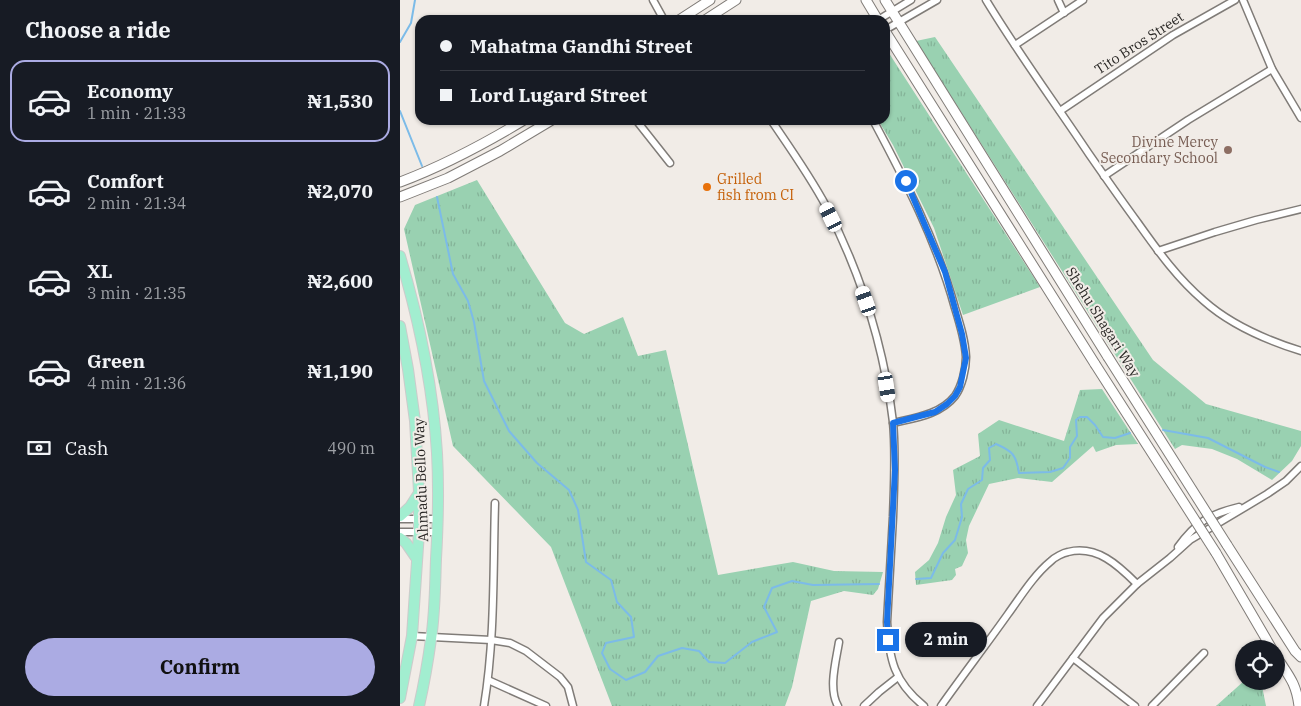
<!DOCTYPE html>
<meta charset="utf-8">
<style>
:root{--surface:#171b24;--page:#242831;--text:#f1f3f6;--muted:#9ea1a6;--line:#363941;--accent:#ababe3}
body{margin:0;font-family:"IBM Plex Serif",serif;background:var(--page);color:var(--text);height:100vh;display:flex;flex-direction:column;font-size:19px;white-space:nowrap}
*{box-sizing:border-box;margin:0}
p{font-size:16px;color:var(--muted)}
.icon{flex:none;width:28px;height:28px;fill:none;stroke:currentColor;stroke-width:2;stroke-linecap:round;stroke-linejoin:round}
.map{position:relative;flex:1;overflow:hidden}
.side{display:flex;flex-direction:column;background:var(--surface);width:400px}
.side>*{flex:none}
.hud{position:absolute;left:15px;top:15px;width:475px;height:110px;border-radius:15px;box-shadow:0 1px 4px #0004;display:grid;align-content:center;height:110px;padding:0 25px;background:var(--surface)}
.tools{position:absolute;left:835px;top:640px;display:grid;gap:10px}
.tools a{display:grid;place-items:center;width:50px;height:50px;border-radius:50%;background:var(--surface);box-shadow:0 1px 4px #0004;font-size:25px}
.end{position:absolute;width:22px;height:22px;margin:-11px;border:6px solid #1a73e8;background:#fff;box-shadow:0 0 0 2px #fff}
.from{border-radius:50%}
.bubble{position:absolute;height:35px;border-radius:18px;background:var(--surface);box-shadow:0 1px 4px #0004;font-size:16px;font-weight:700;line-height:35px;text-align:center}
.car{position:absolute;width:15px;height:30px;margin:-15px -8px;border-radius:6px;box-shadow:0 0 4px 1px #0007;background:linear-gradient(#fff 24%,#345 0 40%,#fff 0 76%,#345 0 86%,#fff 0)}
.hud b{display:flex;align-items:center;gap:18px;height:48px;font-size:19px}
.hud b+b{border-top:1px solid var(--line)}
.hud i{width:12px;height:12px;background:var(--text)}
ul{padding:0;list-style:none}
li{display:flex;align-items:center;gap:15px;height:82px;margin:0 10px 8px;padding:0 15px;border:2px solid transparent;border-radius:15px}
li div{flex:1}
li b{display:block;font-size:19px}
li em{font-style:normal;font-weight:700}
li.on{border-color:var(--accent)}
li>.icon{width:45px;height:45px;stroke-width:1.5}
h2{padding:0 25px;font-size:22px;line-height:60px}
.pay{display:flex;align-items:center;gap:12px;height:55px;padding:0 25px;font-size:19px}
.pay p{margin-inline-start:auto}
.button{display:flex;gap:10px;margin-top:auto;padding:10px 25px}
.button a{flex:1;height:58px;border-radius:30px;background:var(--accent);color:#111;font-size:20px;font-weight:700;line-height:58px;text-align:center}
main{display:flex;flex:1;min-height:0}
.map>svg:first-child{display:block}
</style>
<main>
<section class="side">
<h2>Choose a ride</h2>
<ul>
<li class="on"><svg class="icon" aria-label="car" viewBox="0 0 24 24"><path d="M5 17H2v-5l4-1 3-4h7l3 4 3 1v5h-3M9 17h6M6 11h13"/><circle cx="7" cy="17" r="2"/><circle cx="17" cy="17" r="2"/></svg><div><b>Economy</b><p>1 min · 21:33</p></div><em>₦1,530</em></li>
<li><svg class="icon" aria-label="car" viewBox="0 0 24 24"><path d="M5 17H2v-5l4-1 3-4h7l3 4 3 1v5h-3M9 17h6M6 11h13"/><circle cx="7" cy="17" r="2"/><circle cx="17" cy="17" r="2"/></svg><div><b>Comfort</b><p>2 min · 21:34</p></div><em>₦2,070</em></li>
<li><svg class="icon" aria-label="car" viewBox="0 0 24 24"><path d="M5 17H2v-5l4-1 3-4h7l3 4 3 1v5h-3M9 17h6M6 11h13"/><circle cx="7" cy="17" r="2"/><circle cx="17" cy="17" r="2"/></svg><div><b>XL</b><p>3 min · 21:35</p></div><em>₦2,600</em></li>
<li><svg class="icon" aria-label="car" viewBox="0 0 24 24"><path d="M5 17H2v-5l4-1 3-4h7l3 4 3 1v5h-3M9 17h6M6 11h13"/><circle cx="7" cy="17" r="2"/><circle cx="17" cy="17" r="2"/></svg><div><b>Green</b><p>4 min · 21:36</p></div><em>₦1,190</em></li>
</ul>
<div class="pay"><svg class="icon" aria-label="cash" viewBox="0 0 24 24"><path d="M3 7h18v10H3z"/><circle cx="12" cy="12" r="2"/></svg>Cash<p>490 m</p></div>
<div class="button"><a>Confirm</a></div>
</section>
<div class="map">
<svg width="901" height="706" viewBox="0 0 901 706">
<defs>
<pattern id="grass-tufts" width="24" height="20" patternUnits="userSpaceOnUse" patternTransform="scale(1.25)"><rect width="24" height="20" fill="#99d1b1"/><path d="M3 7l-1-3M5 7V3M7 7l1-3M15 17l-1-3M17 17v-4M19 17l1-3" fill="none" stroke="#84b398"/></pattern>
</defs>
<rect width="100%" height="100%" fill="#f1ece7"/>
<g fill="url(#grass-tufts)">
<path d="M 535,37 L 753,360 L 806,404 L 901,431 L 901,446 L 892,461 L 872,480 L 837,459 L 812,449 L 782,445 L 775,449 L 516,41 Z"/>
<path d="M 485,47 L 640,287 L 563,315 L 534,228 L 493,145 L 478,120 L 485,120 Z"/>
<path d="M 77,180 L 165,323 L 184,334 L 223,317 L 238,356 L 266,350 L 318,575 L 393,562 L 434,571 L 483,572 L 478,589 L 473,595 L 444,591 L 411,601 L 392,687 L 385,706 L 212,706 L 151,547 L 53,446 L 4,229 L 15,205 Z"/>
<path d="M 702,389 L 738,444 L 716,445 L 696,452 L 693,446 L 652,482 L 618,478 L 589,484 L 569,526 L 566,540 L 568,553 L 562,566 L 555,569 L 556,575 L 552,580 L 516,585 L 515,572 L 529,560 L 538,543 L 546,517 L 556,495 L 553,470 L 580,456 L 578,434 L 599,420 L 664,441 L 680,390 Z"/>
<path d="M 844,681 L 861,681 L 866,706 L 816,706 Z"/>
</g>
<g fill="none" stroke-linecap="round" stroke-linejoin="round">
<g stroke="#7cbbe8" stroke-width="2">
<path d="M 0,42 L 11,23 L 15,0"/>
<path d="M 0,111 L 22,166"/>
<path d="M 37,197 L 53,274 L 68,301 L 74,322 L 84,381 L 109,431 L 137,463 L 169,490 L 178,510 L 186,562 L 211,580 L 217,602 L 231,617 L 234,637 L 206,643 L 202,653 L 210,669 L 226,680 L 245,672 L 258,656 L 282,648 L 299,651 L 309,662 L 325,663 L 352,642 L 377,632 L 364,607 L 372,588 L 392,581 L 413,585 L 479,584"/>
<path d="M 763,430 L 808,438 L 865,467 L 879,472"/>
<path d="M 516,579 L 531,578 L 543,553 L 555,540 L 562,517 L 561,504 L 568,489 L 582,480 L 583,468 L 590,460 L 589,448 L 596,444 C 612,451 616,454 619,473 L 650,472 L 663,468 L 670,458 L 670,447 L 677,436 L 676,420 L 680,417 L 687,417 L 695,425 L 703,437 L 715,438 L 730,433"/>
</g>
<g stroke="#807c78" stroke-width="9">
<g id="street">
<path d="M 253,0 L 264,20"/>
<path d="M 586,0 C 618,53 655,103 689,154 C 705,177 721,200 738,223 C 758,251 777,278 804,301 C 831,325 866,340 901,351"/>
<path d="M 658,0 L 664,13"/>
<path d="M 843,0 L 872,69 L 901,118"/>
<path d="M 478,20 L 511,0"/>
<path d="M 485,30 L 537,0"/>
<path d="M 615,45 L 683,0"/>
<path d="M 660,111 L 773,35 L 835,0"/>
<path d="M 236,120 L 270,163"/>
<path d="M 371,120 C 390,148 410,176 426,206 C 461,274 484,347 493,422 C 496,453 494,485 493,517 C 491,552 489,587 487,622 C 489,659 494,682 524,706"/>
<path d="M 473,120 C 505,180 537,242 555,308 C 560,324 565,340 566,357 C 566,369 562,386 555,396 C 540,415 514,418 493,423"/>
<path d="M 704,176 L 788,120 L 872,69"/>
<path d="M 758,251 L 815,232 L 856,220 L 901,209"/>
<path d="M 0,519 L 38,519"/>
<path d="M 0,532 L 37,532"/>
<path d="M 778,547 C 796,522 810,514 839,507"/>
<path d="M 12,636 L 91,640 L 110,643 L 126,651 L 160,677 L 168,687 L 173,706"/>
<path d="M 673,658 L 735,706"/>
<path d="M 88,680 L 146,706"/>
<path d="M 84,706 C 95,639 93,571 95,503"/>
<path d="M 438,706 C 428,689 436,661 439,642"/>
<path d="M 464,706 L 479,692 L 498,677"/>
<path d="M 541,706 C 563,675 586,645 608,614 C 621,596 634,575 651,561 C 655,557 663,553 668,552 C 697,545 718,565 737,584"/>
<path d="M 637,706 L 703,618 L 737,584 L 770,558 L 790,540 L 867,494 L 886,481 L 901,466"/>
<path d="M 752,706 L 804,653"/>
</g>
</g>
<g stroke="#807c78" stroke-width="11">
<g id="secondary">
<path d="M 466,0 L 478,20"/>
<path d="M 485,0 L 708,357"/>
<path d="M 279,20 L 310,0"/>
<path d="M 305,20 L 336,0"/>
<path d="M 485,31 L 695,364"/>
<path d="M 0,182 C 43,166 84,144 124,120"/>
<path d="M 0,197 L 48,178 L 100,151 L 152,120"/>
<path d="M 827,545 L 895,651 L 901,657"/>
<path d="M 816,553 L 872,649"/>
<path d="M 876,656 C 888,675 896,682 899,706"/>
</g>
</g>
<g stroke="#cccbcb" stroke-width="12">
<g id="primary">
<path d="M 0,256 C 19,320 33,387 37,453 C 39,489 38,524 36,559 C 35,586 35,613 31,639 C 28,661 24,684 19,706"/>
<path d="M 0,326 L 8,369 L 15,421 L 19,492 L 19,532 L 12,636 L 0,698"/>
<path d="M 0,516 L 10,507 L 19,493"/>
<path d="M 0,538 L 6,543 L 17,559"/>
</g>
</g>
<use href="#street" stroke="#fff" stroke-width="6"/>
<use href="#secondary" stroke="#fff" stroke-width="9"/>
<use href="#primary" stroke="#a2eed0" stroke-width="10"/>
<g stroke="#807c78" stroke-width="11" stroke-linecap="butt">
<g id="secondary-bridge">
<path d="M 708,357 L 827,545"/>
<path d="M 695,364 L 816,553"/>
</g>
</g>
<use href="#secondary-bridge" stroke="#fff" stroke-width="9"/>
</g>
<g fill="none" stroke-linecap="round" stroke-linejoin="round">
<path stroke="#1a73e8" stroke-width="6" d="M 488,640 L 487,622 L 495,470 L 493,423 L 535,412 L 547,404 L 555,396 L 560,387 L 566,358 L 562,334 L 545,272 L 506,181"/>
</g>
<circle fill="#8d6e63" stroke="#f1ece7" stroke-width="2" cx="828" cy="150" r="5"/>
<circle fill="#e8710a" stroke="#f1ece7" stroke-width="2" cx="307" cy="187" r="5"/>
<g text-anchor="middle" stroke-width="4" stroke-linejoin="round" paint-order="stroke">
<g font-size="14" fill="#292725" stroke="#f1ece7">
<text transform="translate(739 43) rotate(-33)" y="5">Tito Bros Street</text>
<text transform="translate(703 322) rotate(58)" y="5">Shehu Shagari Way</text>
<text transform="translate(21 480) rotate(-92)" y="5">Ahmadu Bello Way</text>
</g>
<g font-size="14" fill="#785e54" stroke="#f1ece7" text-anchor="end">
<text x="818" y="147">Divine Mercy<tspan x="818" dy="16">Secondary School</tspan></text>
</g>
<g font-size="14" fill="#c56008" stroke="#f1ece7" text-anchor="start">
<text x="317" y="184">Grilled<tspan x="317" dy="16">fish from CI</tspan></text>
</g>
</g>
</svg>
<div class="tools">
<a><svg class="icon" aria-label="locate" viewBox="0 0 24 24"><circle cx="12" cy="12" r="6"/><path d="M12 2v4M12 18v4M2 12h4M18 12h4"/></svg></a>
</div>
<i class="end from" style="left:506px;top:181px"></i>
<i class="end" style="left:488px;top:640px"></i>
<div class="bubble" style="left:505px;top:622px;width:82px">2 min</div>
<i class="car" style="left:431px;top:217px;rotate:334deg"></i>
<i class="car" style="left:466px;top:301px;rotate:341deg"></i>
<i class="car" style="left:487px;top:387px;rotate:171deg"></i>
<div class="hud">
<b><i class="from"></i>Mahatma Gandhi Street</b>
<b><i></i>Lord Lugard Street</b>
</div>
</div>
</main>
